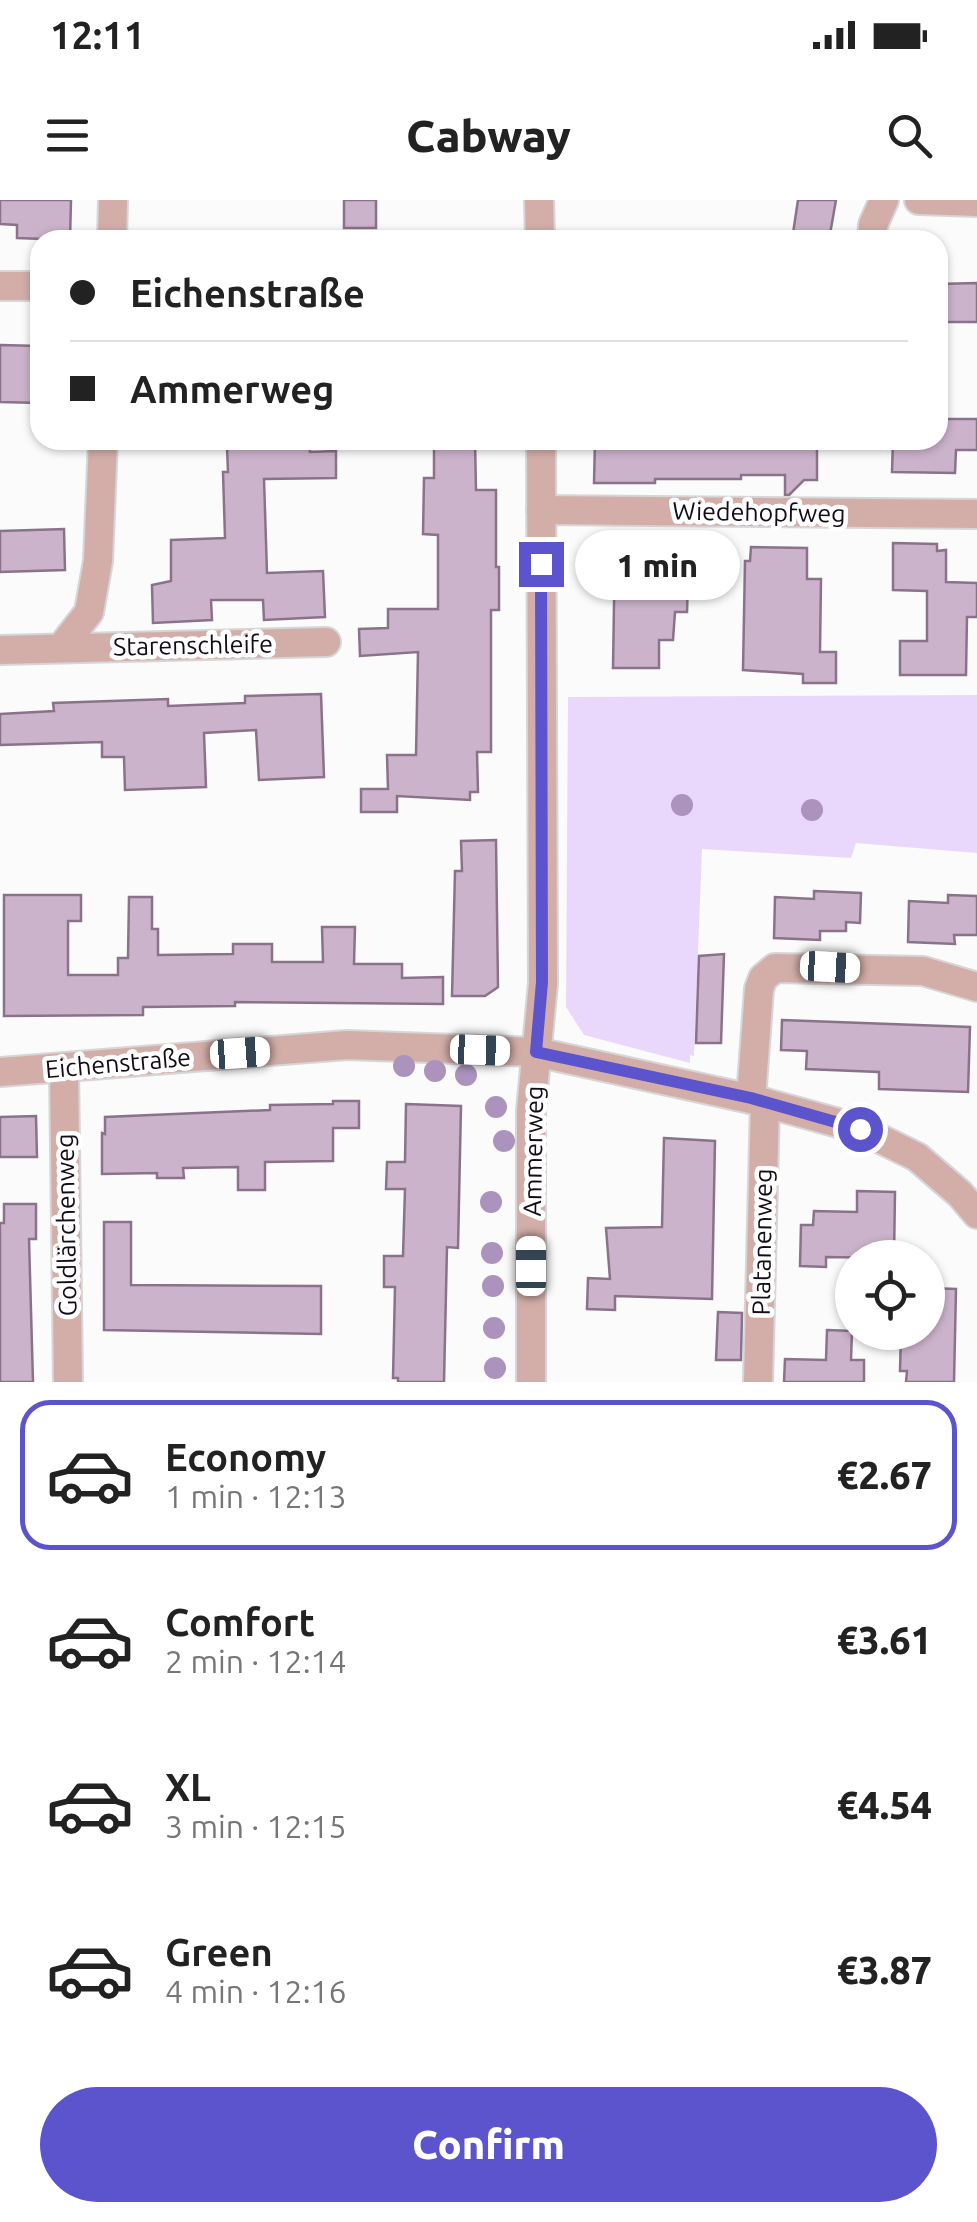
<!DOCTYPE html>
<meta charset="utf-8">
<style>
:root{--surface:#fff;--page:#f2f2f2;--text:#222;--muted:#767676;--line:#e0e0e0;--accent:#5c54cc}
body{margin:0;font-family:Ubuntu,sans-serif;background:var(--page);color:var(--text);height:100vh;display:flex;flex-direction:column;font-size:38px;white-space:nowrap}
*{box-sizing:border-box;margin:0}
p{font-size:32px;color:var(--muted)}
.icon{flex:none;width:55px;height:55px;fill:none;stroke:currentColor;stroke-width:2;stroke-linecap:round;stroke-linejoin:round}
.map{position:relative;height:1182px;overflow:hidden}
.drawer{display:flex;flex-direction:column;background:var(--surface);flex:1}
.drawer>*{flex:none}
.banner{position:absolute;left:30px;top:30px;width:918px;height:220px;border-radius:30px;box-shadow:0 2px 8px #0004;display:grid;align-content:center;height:220px;padding:0 40px;background:var(--surface)}
.tools{position:absolute;left:835px;top:1040px;display:grid;gap:20px}
.tools a{display:grid;place-items:center;width:110px;height:110px;border-radius:50%;background:var(--surface);box-shadow:0 2px 8px #0004;font-size:50px}
.end{position:absolute;width:45px;height:45px;margin:-22px;border:12px solid #5c54cc;background:#fff;box-shadow:0 0 0 5px #fff}
.from{border-radius:50%}
.bubble{position:absolute;height:70px;border-radius:35px;background:var(--surface);box-shadow:0 2px 8px #0004;font-size:32px;font-weight:800;line-height:70px;text-align:center}
.car{position:absolute;width:30px;height:60px;margin:-30px -15px;border-radius:12px;box-shadow:0 0 8px 2px #0007;background:linear-gradient(#fff 24%,#345 0 40%,#fff 0 76%,#345 0 86%,#fff 0)}
.banner b{display:flex;align-items:center;gap:35px;height:95px;font-size:38px}
.banner b+b{border-top:2px solid var(--line)}
.banner i{width:25px;height:25px;background:var(--text)}
ul{padding:18px 0 0;list-style:none}
li{display:flex;align-items:center;gap:30px;height:150px;margin:0 20px 15px;padding:0 20px;border:5px solid transparent;border-radius:30px}
li div{flex:1}
li b{display:block;font-size:38px}
li em{font-style:normal;font-weight:800}
li.current{border-color:var(--accent)}
li>.icon{width:90px;height:90px;stroke-width:1.5}
.action{display:flex;gap:20px;margin-top:auto;padding:20px 40px}
.action a{flex:1;height:115px;border-radius:60px;background:var(--accent);color:#fff;font-size:40px;font-weight:800;line-height:115px;text-align:center}
.status{display:flex;justify-content:space-between;align-items:center;height:70px;padding:0 50px;background:var(--surface);direction:ltr}
.status svg{height:28px;fill:currentColor}
header{display:flex;justify-content:space-between;align-items:center;height:130px;padding:0 40px;background:var(--surface);font-size:45px;font-weight:800}
.map>svg:first-child{display:block}
</style>
<div class="status"><b>12:11</b><svg viewBox="0 0 49 12"><path d="M0 12V9h3v3zM5 12V6h3v6zM10 12V3h3v9zM15 12V0h3v12zM26 1h20v11H26zM47 4h2v5h-2z"/></svg></div>
<header><svg class="icon" aria-label="menu" viewBox="0 0 24 24"><path d="M4 6h16M4 12h16M4 18h16"/></svg>Cabway<svg class="icon" aria-label="search" viewBox="0 0 24 24"><circle cx="10" cy="10" r="6"/><path d="M15 15l6 6"/></svg></header>
<div class="map">
<svg width="977" height="1182" viewBox="0 0 977 1182">
<rect width="100%" height="100%" fill="#fbfbfb"/>
<path fill="#ead8fc" d="M 977,495 L 977,653 L 856,643 L 851,658 L 702,649 L 694,856 L 690,855 L 690,863 L 584,835 L 566,807 L 568,497 Z"/>
<g fill="#ccb3cc" stroke="#8a738a" stroke-width="2.5">
<path d="M 0,0 L 71,0 L 70,40 L 17,38 L 17,25 L 0,24 Z"/>
<rect x="344" y="0" width="32" height="28"/>
<path d="M 798,0 L 836,0 L 829,40 L 792,40 Z"/>
<path d="M 977,83 L 977,122 L 938,122 L 938,84 Z"/>
<path d="M 0,145 L 40,146 L 40,203 L 0,202 Z"/>
<path d="M 938,219 L 977,219 L 977,250 L 956,250 L 955,273 L 892,272 L 893,240 L 938,240 Z"/>
<path d="M 309,240 L 310,252 L 336,251 L 336,278 L 264,279 L 267,373 L 323,371 L 325,417 L 264,420 L 263,400 L 211,400 L 212,420 L 153,423 L 152,385 L 171,381 L 171,340 L 225,338 L 223,272 L 228,272 L 227,247 L 262,246 L 262,241 Z"/>
<path d="M 434,240 L 475,240 L 476,290 L 496,290 L 496,367 L 499,367 L 499,410 L 491,410 L 491,552 L 477,552 L 478,592 L 470,592 L 470,600 L 397,596 L 397,612 L 361,612 L 361,589 L 388,589 L 387,555 L 416,555 L 418,452 L 360,456 L 359,429 L 388,428 L 388,409 L 438,409 L 438,335 L 423,334 L 424,278 L 434,278 Z"/>
<path d="M 595,240 L 817,240 L 817,280 L 804,280 L 789,295 L 785,295 L 785,275 L 741,275 L 741,279 L 655,279 L 655,283 L 594,283 Z"/>
<path d="M 64,329 L 65,370 L 0,372 L 0,331 Z"/>
<path d="M 615,341 L 661,342 L 661,380 L 688,380 L 687,412 L 675,412 L 673,440 L 659,440 L 659,468 L 613,468 Z"/>
<path d="M 893,343 L 937,344 L 937,351 L 946,350 L 946,382 L 977,383 L 977,417 L 967,417 L 966,475 L 900,475 L 900,441 L 927,441 L 927,391 L 893,390 Z"/>
<path d="M 751,347 L 807,348 L 807,379 L 821,379 L 820,452 L 836,452 L 836,483 L 803,483 L 803,474 L 743,470 L 745,361 L 750,361 Z"/>
<path d="M 321,494 L 324,577 L 259,580 L 256,530 L 204,533 L 206,587 L 125,590 L 124,557 L 102,557 L 102,542 L 0,545 L 0,514 L 54,511 L 53,503 L 168,499 L 168,506 L 245,503 L 245,496 Z"/>
<path d="M 496,640 L 498,787 L 485,796 L 452,796 L 455,671 L 462,671 L 461,641 Z"/>
<path d="M 814,691 L 861,693 L 860,723 L 846,722 L 846,731 L 820,731 L 820,740 L 774,738 L 775,697 L 814,699 Z"/>
<path d="M 4,695 L 81,695 L 81,721 L 68,721 L 68,775 L 118,775 L 118,758 L 128,758 L 129,697 L 152,697 L 152,729 L 158,729 L 158,755 L 233,754 L 233,744 L 272,744 L 272,762 L 323,762 L 322,727 L 355,727 L 354,764 L 402,764 L 402,778 L 443,777 L 443,804 L 235,802 L 235,806 L 143,807 L 143,815 L 4,816 Z"/>
<path d="M 948,695 L 977,696 L 977,735 L 954,735 L 955,744 L 908,742 L 909,701 L 948,703 Z"/>
<path d="M 724,754 L 721,843 L 696,843 L 699,756 Z"/>
<path d="M 782,820 L 970,827 L 968,892 L 879,889 L 879,872 L 806,869 L 807,851 L 781,850 Z"/>
<path d="M 333,901 L 359,901 L 359,928 L 333,928 L 333,961 L 265,962 L 265,990 L 238,990 L 238,967 L 183,968 L 184,978 L 157,978 L 157,973 L 102,974 L 102,933 L 105,934 L 105,917 L 270,910 L 270,905 L 333,904 Z"/>
<path d="M 406,904 L 461,906 L 458,1048 L 447,1047 L 444,1182 L 398,1182 L 398,1178 L 393,1178 L 395,1087 L 384,1087 L 384,1056 L 403,1056 L 405,989 L 386,989 L 387,962 L 405,962 Z"/>
<path d="M 36,916 L 37,957 L 0,957 L 0,917 Z"/>
<path d="M 664,938 L 715,941 L 712,1099 L 615,1096 L 615,1110 L 587,1109 L 588,1078 L 610,1079 L 606,1028 L 662,1027 Z"/>
<path d="M 857,991 L 895,992 L 894,1058 L 826,1057 L 826,1067 L 800,1066 L 801,1025 L 813,1025 L 814,1011 L 857,1012 Z"/>
<path d="M 4,1004 L 36,1004 L 36,1039 L 29,1039 L 33,1182 L 0,1182 L 0,1023 L 4,1023 Z"/>
<path d="M 104,1022 L 131,1022 L 131,1085 L 321,1086 L 321,1134 L 104,1130 Z"/>
<path d="M 928,1088 L 956,1089 L 954,1182 L 906,1182 L 907,1171 L 900,1171 L 901,1132 L 928,1132 Z"/>
<path d="M 718,1112 L 742,1113 L 741,1160 L 716,1160 Z"/>
<path d="M 827,1130 L 852,1131 L 851,1160 L 864,1160 L 864,1182 L 784,1182 L 785,1159 L 826,1160 Z"/>
</g>
<g fill="none" stroke-linecap="round" stroke-linejoin="round">
<g stroke="#d6d5d7" stroke-width="32">
<g id="minor">
<path d="M 539,0 L 540,40"/>
<path d="M 919,0 L 977,2"/>
<path d="M 112,40 L 113,0"/>
<path d="M 872,40 L 873,25 L 884,0"/>
<path d="M 0,86 L 40,86"/>
<path d="M 541,310 L 977,314"/>
<path d="M 61,448 L 89,412 L 98,361 L 103,240"/>
<path d="M 0,450 L 326,442"/>
<path d="M 64,868 L 68,1182"/>
<path d="M 0,872 L 347,845 L 536,852 L 751,899 L 860,929 L 917,957 L 960,994 L 977,1014"/>
<path d="M 751,899 L 759,789 L 763,778 L 775,768 L 923,771 L 977,787"/>
<path d="M 531,1182 L 531,911 L 543,783 L 541,240"/>
<path d="M 758,1182 L 765,903"/>
</g>
</g>
<use href="#minor" stroke="#d3aea9" stroke-width="28"/>
</g>
<g fill="#ab93bd">
<circle cx="682" cy="605" r="11"/>
<circle cx="812" cy="610" r="11"/>
<circle cx="404" cy="866" r="11"/>
<circle cx="435" cy="871" r="11"/>
<circle cx="466" cy="875" r="11"/>
<circle cx="496" cy="907" r="11"/>
<circle cx="504" cy="941" r="11"/>
<circle cx="491" cy="1002" r="11"/>
<circle cx="492" cy="1053" r="11"/>
<circle cx="493" cy="1086" r="11"/>
<circle cx="494" cy="1128" r="11"/>
<circle cx="495" cy="1168" r="11"/>
</g>
<g fill="none" stroke-linecap="round" stroke-linejoin="round">
<path stroke="#5c54cc" stroke-width="12" d="M 541,364 L 542,782 L 536,852 L 751,898 L 860,929"/>
</g>
<g text-anchor="middle" stroke-width="9" stroke-linejoin="round" paint-order="stroke">
<g font-size="25" fill="#120c17" stroke="#fff">
<text transform="translate(759 312) rotate(1)" y="9">Wiedehopfweg</text>
<text transform="translate(193 445) rotate(-1)" y="9">Starenschleife</text>
<text transform="translate(118 863) rotate(-5)" y="9">Eichenstraße</text>
<text transform="translate(533 951) rotate(-89)" y="9">Ammerweg</text>
<text transform="translate(66 1025) rotate(-91)" y="9">Goldlärchenweg</text>
<text transform="translate(762 1042) rotate(-89)" y="9">Platanenweg</text>
</g>
</g>
</svg>
<div class="tools">
<a><svg class="icon" aria-label="locate" viewBox="0 0 24 24"><circle cx="12" cy="12" r="6"/><path d="M12 2v4M12 18v4M2 12h4M18 12h4"/></svg></a>
</div>
<i class="end from" style="left:860px;top:929px"></i>
<i class="end" style="left:541px;top:364px"></i>
<div class="bubble" style="left:575px;top:330px;width:165px">1 min</div>
<i class="car" style="left:830px;top:767px;rotate:93deg"></i>
<i class="car" style="left:480px;top:850px;rotate:92deg"></i>
<i class="car" style="left:240px;top:853px;rotate:86deg"></i>
<i class="car" style="left:531px;top:1066px;rotate:0deg"></i>
<div class="banner">
<b><i class="from"></i>Eichenstraße</b>
<b><i></i>Ammerweg</b>
</div>
</div>
<section class="drawer">
<ul>
<li class="current"><svg class="icon" aria-label="car" viewBox="0 0 24 24"><path d="M5 17H2v-5l4-1 3-4h7l3 4 3 1v5h-3M9 17h6M6 11h13"/><circle cx="7" cy="17" r="2"/><circle cx="17" cy="17" r="2"/></svg><div><b>Economy</b><p>1 min · 12:13</p></div><em>€2.67</em></li>
<li><svg class="icon" aria-label="car" viewBox="0 0 24 24"><path d="M5 17H2v-5l4-1 3-4h7l3 4 3 1v5h-3M9 17h6M6 11h13"/><circle cx="7" cy="17" r="2"/><circle cx="17" cy="17" r="2"/></svg><div><b>Comfort</b><p>2 min · 12:14</p></div><em>€3.61</em></li>
<li><svg class="icon" aria-label="car" viewBox="0 0 24 24"><path d="M5 17H2v-5l4-1 3-4h7l3 4 3 1v5h-3M9 17h6M6 11h13"/><circle cx="7" cy="17" r="2"/><circle cx="17" cy="17" r="2"/></svg><div><b>XL</b><p>3 min · 12:15</p></div><em>€4.54</em></li>
<li><svg class="icon" aria-label="car" viewBox="0 0 24 24"><path d="M5 17H2v-5l4-1 3-4h7l3 4 3 1v5h-3M9 17h6M6 11h13"/><circle cx="7" cy="17" r="2"/><circle cx="17" cy="17" r="2"/></svg><div><b>Green</b><p>4 min · 12:16</p></div><em>€3.87</em></li>
</ul>
<div class="action"><a>Confirm</a></div>
</section>
